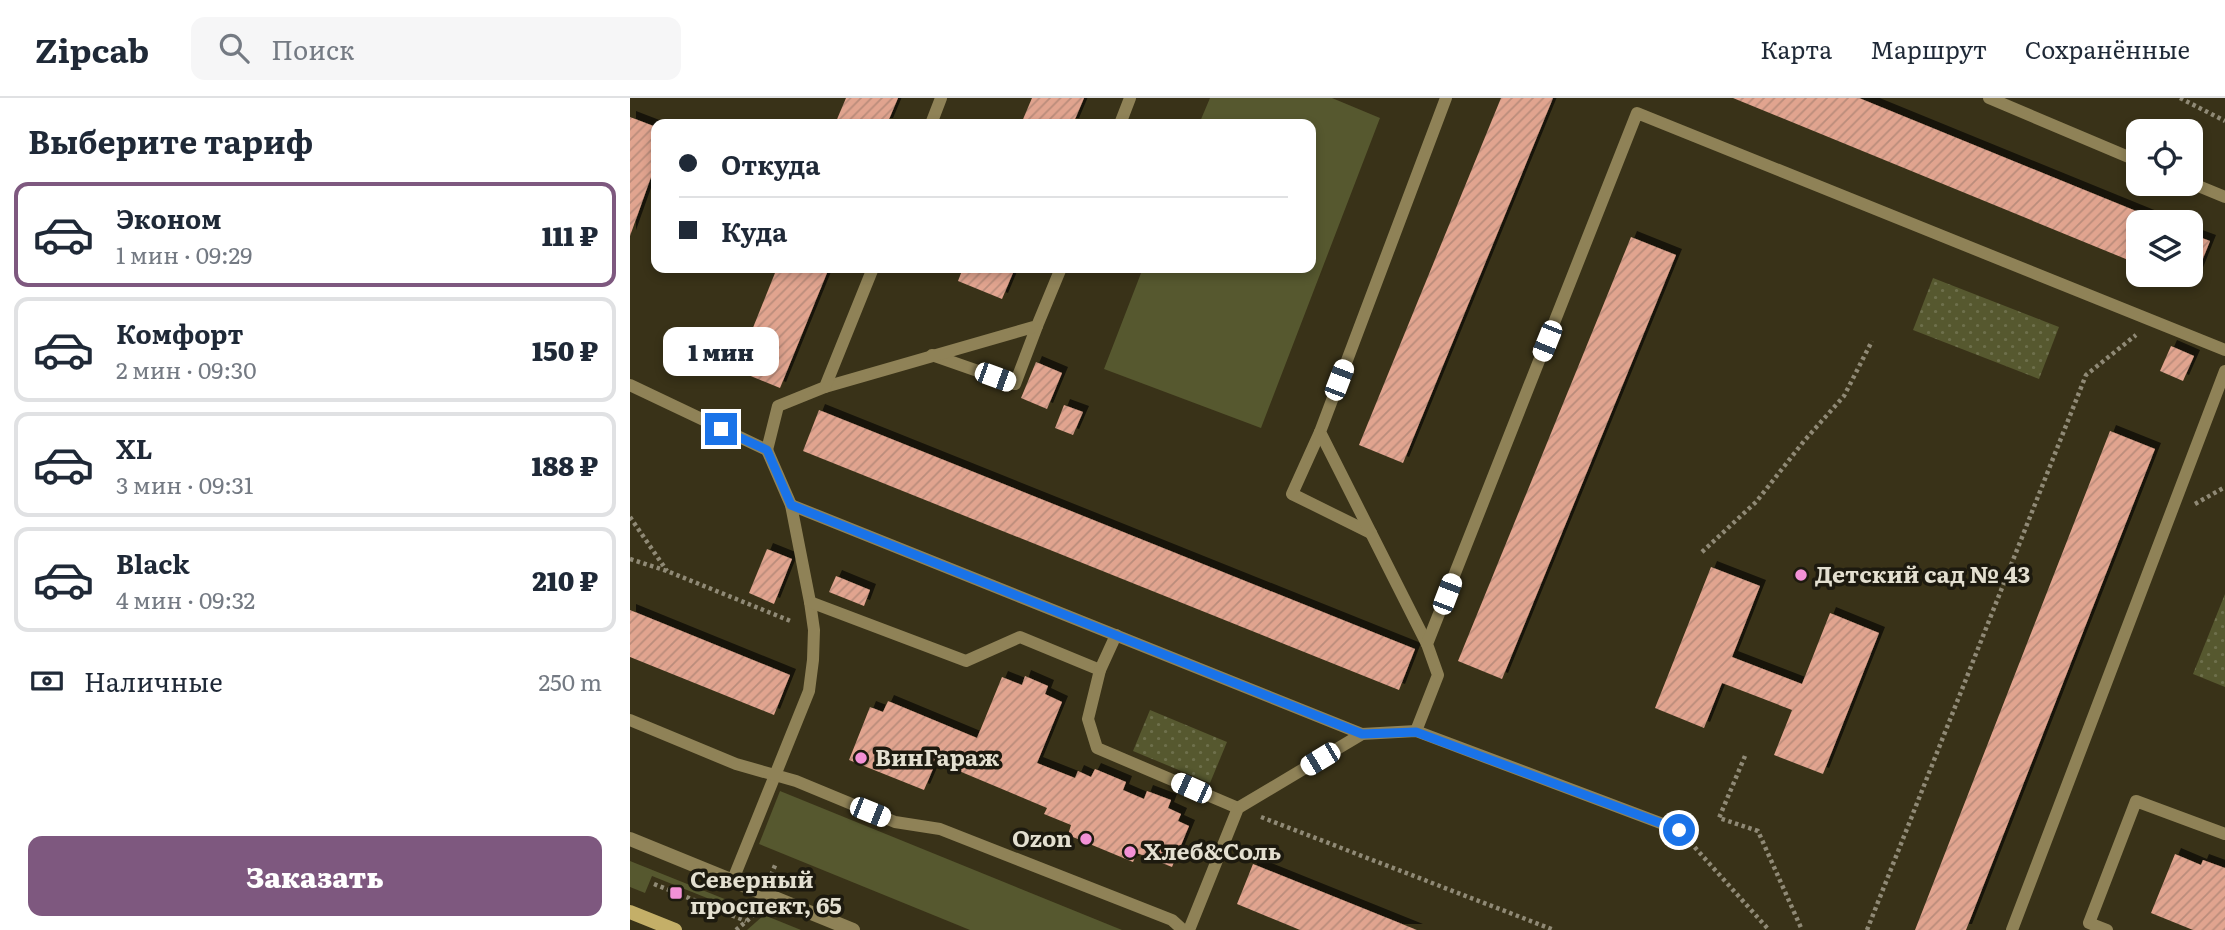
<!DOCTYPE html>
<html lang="ru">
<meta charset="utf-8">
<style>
:root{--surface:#fff;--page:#f6f6f7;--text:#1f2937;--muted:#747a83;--line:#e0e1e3;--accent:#7e587f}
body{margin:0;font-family:Literata,serif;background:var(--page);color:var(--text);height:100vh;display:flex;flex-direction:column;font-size:26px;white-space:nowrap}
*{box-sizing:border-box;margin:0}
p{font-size:23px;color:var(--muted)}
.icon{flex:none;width:38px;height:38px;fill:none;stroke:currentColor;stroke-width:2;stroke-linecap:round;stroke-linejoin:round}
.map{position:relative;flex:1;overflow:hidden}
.side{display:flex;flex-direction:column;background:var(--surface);width:630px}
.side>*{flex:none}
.guide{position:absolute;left:21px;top:21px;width:665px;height:154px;border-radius:14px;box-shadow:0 4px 10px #0003;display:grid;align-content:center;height:154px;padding:0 28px;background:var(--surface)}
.buttons{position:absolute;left:1496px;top:21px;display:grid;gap:14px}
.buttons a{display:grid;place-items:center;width:77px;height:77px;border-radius:14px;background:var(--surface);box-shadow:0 4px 10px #0003;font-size:35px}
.end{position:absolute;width:32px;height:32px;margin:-16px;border:9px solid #1a73e8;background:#fff;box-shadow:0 0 0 4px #fff}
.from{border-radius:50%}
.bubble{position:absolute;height:49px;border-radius:14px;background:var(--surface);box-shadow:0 4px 10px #0003;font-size:23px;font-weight:800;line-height:49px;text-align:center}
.car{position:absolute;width:21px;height:42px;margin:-21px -10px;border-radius:9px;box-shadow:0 0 5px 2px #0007;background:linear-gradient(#fff 24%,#345 0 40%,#fff 0 76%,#345 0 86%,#fff 0)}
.guide b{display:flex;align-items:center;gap:24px;height:66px;font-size:26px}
.guide b+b{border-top:2px solid var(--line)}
.guide i{width:18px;height:18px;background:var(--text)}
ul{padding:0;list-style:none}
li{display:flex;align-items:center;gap:21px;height:105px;margin:0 14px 10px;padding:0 14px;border:4px solid var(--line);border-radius:14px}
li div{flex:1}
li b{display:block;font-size:26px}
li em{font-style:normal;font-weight:800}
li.current{border-color:var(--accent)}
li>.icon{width:63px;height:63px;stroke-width:1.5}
h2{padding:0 28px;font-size:32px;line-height:84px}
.pay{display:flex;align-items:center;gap:18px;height:77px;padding:0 28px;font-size:26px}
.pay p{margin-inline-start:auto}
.action{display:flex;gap:14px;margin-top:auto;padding:14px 28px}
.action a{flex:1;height:80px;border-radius:14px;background:var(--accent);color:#fff;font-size:28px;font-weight:800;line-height:80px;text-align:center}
header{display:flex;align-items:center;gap:42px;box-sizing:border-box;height:98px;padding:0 35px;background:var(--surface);border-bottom:2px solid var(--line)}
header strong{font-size:33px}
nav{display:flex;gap:38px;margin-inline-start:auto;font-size:24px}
.search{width:490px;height:63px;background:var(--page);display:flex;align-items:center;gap:18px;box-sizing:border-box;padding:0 24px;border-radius:14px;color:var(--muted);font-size:26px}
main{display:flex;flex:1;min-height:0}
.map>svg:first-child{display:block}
</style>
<header>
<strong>Zipcab</strong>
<div class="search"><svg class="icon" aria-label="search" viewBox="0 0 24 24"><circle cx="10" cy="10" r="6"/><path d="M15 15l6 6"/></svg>Поиск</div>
<nav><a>Карта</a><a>Маршрут</a><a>Сохранённые</a></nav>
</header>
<main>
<section class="side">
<h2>Выберите тариф</h2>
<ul>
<li class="current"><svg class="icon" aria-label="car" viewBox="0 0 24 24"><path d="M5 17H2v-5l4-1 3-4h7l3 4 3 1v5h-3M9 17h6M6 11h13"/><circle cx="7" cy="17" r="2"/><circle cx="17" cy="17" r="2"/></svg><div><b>Эконом</b><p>1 мин · 09:29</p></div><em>111 ₽</em></li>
<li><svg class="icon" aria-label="car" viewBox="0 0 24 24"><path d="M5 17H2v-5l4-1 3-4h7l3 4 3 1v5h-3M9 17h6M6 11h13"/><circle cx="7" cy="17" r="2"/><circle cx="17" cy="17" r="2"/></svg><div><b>Комфорт</b><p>2 мин · 09:30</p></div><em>150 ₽</em></li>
<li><svg class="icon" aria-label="car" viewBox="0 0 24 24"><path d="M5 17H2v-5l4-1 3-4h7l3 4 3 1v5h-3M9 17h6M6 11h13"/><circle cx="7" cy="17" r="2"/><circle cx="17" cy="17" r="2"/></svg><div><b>XL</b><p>3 мин · 09:31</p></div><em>188 ₽</em></li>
<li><svg class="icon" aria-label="car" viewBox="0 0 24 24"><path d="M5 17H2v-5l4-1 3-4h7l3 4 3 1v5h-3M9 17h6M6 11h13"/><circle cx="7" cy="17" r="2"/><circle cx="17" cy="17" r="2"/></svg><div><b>Black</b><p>4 мин · 09:32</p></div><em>210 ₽</em></li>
</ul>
<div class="pay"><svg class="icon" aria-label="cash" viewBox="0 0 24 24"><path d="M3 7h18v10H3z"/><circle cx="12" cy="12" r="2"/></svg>Наличные<p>250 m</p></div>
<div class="action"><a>Заказать</a></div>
</section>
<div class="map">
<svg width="1595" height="832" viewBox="0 0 1595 832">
<defs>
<pattern id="park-dots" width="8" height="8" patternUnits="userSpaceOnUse" patternTransform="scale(1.75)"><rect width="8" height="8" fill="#56582f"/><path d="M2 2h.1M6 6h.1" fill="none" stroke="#6e704c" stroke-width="1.8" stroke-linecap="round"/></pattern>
<pattern id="building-hatch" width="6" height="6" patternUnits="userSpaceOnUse" patternTransform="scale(1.75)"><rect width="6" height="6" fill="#e1a48f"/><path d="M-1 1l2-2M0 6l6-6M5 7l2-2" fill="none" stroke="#ba8c7b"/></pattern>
<filter id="shadow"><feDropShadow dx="6" dy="-6" stdDeviation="0" flood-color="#0009"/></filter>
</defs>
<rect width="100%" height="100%" fill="#393218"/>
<g fill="#56582f">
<path d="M 580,0 L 702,0 L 750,20 L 631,330 L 474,271 L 513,170 L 681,170 L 681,26 L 569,26 Z"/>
<path d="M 150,693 L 492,832 L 340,832 L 129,746 Z"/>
<path d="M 0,763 L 117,810 L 112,814 L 22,778 L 15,795 L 0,789 Z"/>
<path d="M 134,817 L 171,832 L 117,832 Z"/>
</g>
<g fill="url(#park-dots)">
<path d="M 1303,180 L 1429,229 L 1409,281 L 1283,232 Z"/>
<path d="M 1595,496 L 1595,589 L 1563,576 Z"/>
<path d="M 520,612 L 597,644 L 580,685 L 503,653 Z"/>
</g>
<g fill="url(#building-hatch)" filter="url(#shadow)">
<path d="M 216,0 L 268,0 L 257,26 L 205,26 Z"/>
<path d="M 402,0 L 454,0 L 443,26 L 391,26 Z"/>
<path d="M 871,0 L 923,0 L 773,365 L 729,347 Z"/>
<path d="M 1103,0 L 1229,0 L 1533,124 L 1508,124 L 1508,166 Z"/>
<path d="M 0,19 L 26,29 L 26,65 L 0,138 Z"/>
<path d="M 1561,136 L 1580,143 L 1562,188 L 1535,177 L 1561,177 Z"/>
<path d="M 1001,139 L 1046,157 L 872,581 L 828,563 Z"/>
<path d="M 147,170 L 199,170 L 150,290 L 106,272 Z"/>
<path d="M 333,170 L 385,170 L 372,201 L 328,183 Z"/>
<path d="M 1541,248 L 1564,258 L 1553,283 L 1530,273 Z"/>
<path d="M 406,264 L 432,275 L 417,311 L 391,300 Z"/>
<path d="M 434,307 L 453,314 L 443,337 L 425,330 Z"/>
<path d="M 189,312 L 785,551 L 769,592 L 173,353 Z"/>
<path d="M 1480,333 L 1525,351 L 1444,557 L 1336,832 L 1285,832 Z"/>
<path d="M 137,451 L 162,461 L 144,506 L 119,495 Z"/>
<path d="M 1081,469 L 1130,488 L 1102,559 L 1172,586 L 1200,515 L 1249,535 L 1193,676 L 1144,657 L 1162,612 L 1092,585 L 1074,630 L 1025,610 Z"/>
<path d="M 206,478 L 240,492 L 234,508 L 199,494 Z"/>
<path d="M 0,512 L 160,577 L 144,617 L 0,559 Z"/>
<path d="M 395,578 L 418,588 L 415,596 L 432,604 L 407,665 L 445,680 L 448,673 L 461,679 L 465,671 L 496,684 L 493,692 L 514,701 L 517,693 L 541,702 L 538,710 L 551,716 L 548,723 L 559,728 L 542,769 L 507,755 L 503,764 L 438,737 L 441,727 L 414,716 L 417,710 L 329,673 L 332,666 L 309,657 L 294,692 L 219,662 L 240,609 L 253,614 L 258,603 L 347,640 L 372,579 L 392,587 Z"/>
<path d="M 1545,756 L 1571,767 L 1573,762 L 1595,770 L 1595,832 L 1563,832 L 1521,815 Z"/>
<path d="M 623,766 L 787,832 L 670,832 L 658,827 L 607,806 Z"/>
</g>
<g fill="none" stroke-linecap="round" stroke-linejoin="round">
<g stroke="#908a76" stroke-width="4.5" stroke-dasharray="3.5 3.5" stroke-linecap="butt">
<path d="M 1550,0 L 1595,23"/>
<path d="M 1565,406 L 1595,389"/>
<path d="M 0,419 L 37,473"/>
<path d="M 1072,454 L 1126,404 L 1174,343 L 1214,298 L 1242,243"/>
<path d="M 0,461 L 37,473 L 163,524"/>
<path d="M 1115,658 L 1089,720 L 1128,733 L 1172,832"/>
<path d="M 631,719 L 924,832"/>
<path d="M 1060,744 L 1139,832"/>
<path d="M 141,777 L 146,765"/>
<path d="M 24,786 L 116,823"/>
<path d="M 106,832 L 126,815"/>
<path d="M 1237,832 L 1456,277 L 1506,237"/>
</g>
<g stroke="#8f8257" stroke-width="12">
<path d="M 1359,0 L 1508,63"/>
<path d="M 301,26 L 311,0"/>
<path d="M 490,26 L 500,0"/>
<path d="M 1561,85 L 1595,99"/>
<path d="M 302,257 L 385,286 L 407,228"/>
<path d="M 0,287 L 137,352 L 161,407 L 180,504 L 184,532 L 183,562 L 179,593 L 102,784"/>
<path d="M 195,289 L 407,228 L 431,170"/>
<path d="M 690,334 L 662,396 L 741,435"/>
<path d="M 137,352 L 148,308 L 195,289 L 243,170"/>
<path d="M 161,407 L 732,636"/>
<path d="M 180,504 L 336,563 L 390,539 L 470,572"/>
<path d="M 486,537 L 470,572 L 458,621 L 467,650 L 608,710"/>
<path d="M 797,546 L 690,334 L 816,0"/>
<path d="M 0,622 L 106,666 L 166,683 L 265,724 L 310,731 L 542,822 L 553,832"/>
<path d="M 786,633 L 808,577 L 797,546 L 1007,15 L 1595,252"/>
<path d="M 559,832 L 608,710 L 732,636 L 786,633 L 1049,732"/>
<path d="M 1382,832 L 1595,273"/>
<path d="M 1477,832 L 1459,825 L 1506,703 L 1595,736"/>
</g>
<path stroke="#8f8257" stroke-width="14" d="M 0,741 L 223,832"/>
<path stroke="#c4af68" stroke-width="14" d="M 0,814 L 45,832"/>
</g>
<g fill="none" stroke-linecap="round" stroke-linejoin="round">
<path stroke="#1a73e8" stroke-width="9" d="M 91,331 L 137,352 L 161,407 L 732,636 L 786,634 L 1049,732"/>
</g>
<g fill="#f391d6" stroke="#1d1a0f" stroke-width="2.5">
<circle cx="1171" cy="477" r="7"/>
<circle cx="231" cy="660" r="7"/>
<circle cx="456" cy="741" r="7"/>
<circle cx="500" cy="754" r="7"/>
<rect x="39" y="788" width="14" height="14" rx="3.5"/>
</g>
<g text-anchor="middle" stroke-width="7" stroke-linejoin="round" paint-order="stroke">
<g font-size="23" font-weight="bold" fill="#e3dfd0" stroke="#1d1a0f" text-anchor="start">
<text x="1185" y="485">Детский сад № 43</text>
<text x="245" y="668">ВинГараж</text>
<text x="442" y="749" text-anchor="end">Ozon</text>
<text x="514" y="762">Хлеб&amp;Соль</text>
<text x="60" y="790">Северный<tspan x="60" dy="26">проспект, 65</tspan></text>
</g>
</g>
</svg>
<div class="buttons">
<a><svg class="icon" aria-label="locate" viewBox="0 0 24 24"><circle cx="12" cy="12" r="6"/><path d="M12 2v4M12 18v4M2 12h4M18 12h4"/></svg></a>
<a><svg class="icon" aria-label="layers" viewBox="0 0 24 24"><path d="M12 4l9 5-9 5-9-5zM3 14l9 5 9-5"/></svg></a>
</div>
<i class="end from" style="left:1049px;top:732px"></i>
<i class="end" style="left:91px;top:331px"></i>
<div class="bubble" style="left:33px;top:229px;width:116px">1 мин</div>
<i class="car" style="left:917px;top:243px;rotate:202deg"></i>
<i class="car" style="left:365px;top:279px;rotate:110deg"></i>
<i class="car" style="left:709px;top:282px;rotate:21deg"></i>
<i class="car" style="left:817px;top:496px;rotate:21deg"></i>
<i class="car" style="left:690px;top:661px;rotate:239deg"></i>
<i class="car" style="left:561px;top:690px;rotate:294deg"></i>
<i class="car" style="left:240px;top:714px;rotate:112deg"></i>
<div class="guide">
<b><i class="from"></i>Откуда</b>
<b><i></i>Куда</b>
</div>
</div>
</main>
